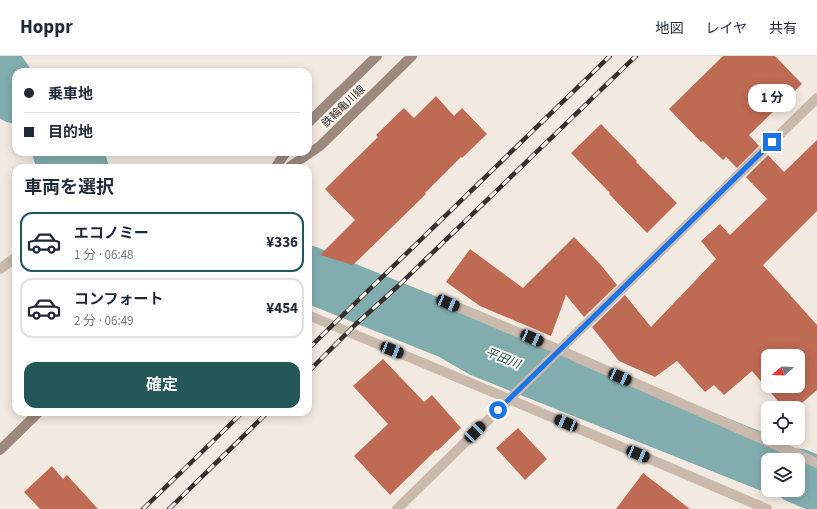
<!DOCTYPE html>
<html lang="ja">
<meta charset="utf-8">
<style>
:root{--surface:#fff;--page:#f6f6f7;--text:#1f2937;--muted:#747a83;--line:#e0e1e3;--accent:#235758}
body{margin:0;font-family:"Source Sans 3","Noto Sans JP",sans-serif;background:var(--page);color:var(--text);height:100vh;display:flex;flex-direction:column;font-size:15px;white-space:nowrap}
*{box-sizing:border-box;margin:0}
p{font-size:13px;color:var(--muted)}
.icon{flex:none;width:22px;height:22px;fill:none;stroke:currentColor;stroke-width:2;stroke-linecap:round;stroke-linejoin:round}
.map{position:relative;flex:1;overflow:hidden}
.sheet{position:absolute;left:12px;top:108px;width:300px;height:252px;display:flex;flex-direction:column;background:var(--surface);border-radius:12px;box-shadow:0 2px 10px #0003}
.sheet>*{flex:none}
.top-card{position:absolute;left:12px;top:12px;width:300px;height:88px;border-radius:12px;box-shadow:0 2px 10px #0003;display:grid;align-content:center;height:88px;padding:0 12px;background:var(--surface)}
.needle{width:26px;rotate:251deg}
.controls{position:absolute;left:761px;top:293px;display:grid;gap:8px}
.controls a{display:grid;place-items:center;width:44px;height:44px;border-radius:8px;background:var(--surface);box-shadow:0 2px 10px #0003;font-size:20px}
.end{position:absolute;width:18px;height:18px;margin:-9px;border:5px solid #1a73e8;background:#fff;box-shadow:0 0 0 2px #fff}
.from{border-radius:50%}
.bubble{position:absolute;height:28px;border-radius:12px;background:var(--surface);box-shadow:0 2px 10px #0003;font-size:13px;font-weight:700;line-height:28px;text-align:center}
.car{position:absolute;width:12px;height:24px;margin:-12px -6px;border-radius:5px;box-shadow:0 0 3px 1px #0007;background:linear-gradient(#222 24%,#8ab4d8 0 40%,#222 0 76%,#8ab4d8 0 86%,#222 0)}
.top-card b{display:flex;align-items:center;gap:14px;height:38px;font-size:15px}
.top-card b+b{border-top:1px solid var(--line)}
.top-card i{width:10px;height:10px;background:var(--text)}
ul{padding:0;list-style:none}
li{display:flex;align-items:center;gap:12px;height:60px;margin:0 8px 6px;padding:0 4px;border:2px solid var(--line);border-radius:12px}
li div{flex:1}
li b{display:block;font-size:15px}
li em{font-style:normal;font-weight:700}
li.on{border-color:var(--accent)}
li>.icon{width:36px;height:36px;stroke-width:1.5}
h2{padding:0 12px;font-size:18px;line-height:48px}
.action{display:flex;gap:8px;margin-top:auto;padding:8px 12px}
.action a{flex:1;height:46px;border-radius:12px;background:var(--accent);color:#fff;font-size:16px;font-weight:700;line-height:46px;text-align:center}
header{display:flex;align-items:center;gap:24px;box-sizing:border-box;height:56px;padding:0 20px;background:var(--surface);border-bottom:1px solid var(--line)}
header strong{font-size:19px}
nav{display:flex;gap:22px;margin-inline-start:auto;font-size:14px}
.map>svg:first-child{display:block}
</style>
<header>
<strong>Hoppr</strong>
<nav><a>地図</a><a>レイヤ</a><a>共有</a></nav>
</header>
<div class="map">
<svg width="817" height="453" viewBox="0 0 817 453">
<rect width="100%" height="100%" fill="#f2eae1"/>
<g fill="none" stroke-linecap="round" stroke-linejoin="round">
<g stroke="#82adae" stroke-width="55">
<path d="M 0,17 L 16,40"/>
<path d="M 60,96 L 81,112"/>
<path d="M 308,217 L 322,224 L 451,276 L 482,294 L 768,408"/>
<path d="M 798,420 L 817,428"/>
</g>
</g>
<g fill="#bf6a53" fill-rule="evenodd">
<path d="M 723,0 L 775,0 L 802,28 L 749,79 L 759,90 L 737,112 L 726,101 L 723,104 L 703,85 L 701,86 L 669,53 Z"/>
<path d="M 436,40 L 454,60 L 462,52 L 487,78 L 462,102 L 461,101 L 425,137 L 426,138 L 353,209 L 320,199 L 355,164 L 325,133 L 378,81 L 376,79 L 404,52 L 414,62 Z"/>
<path d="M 601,68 L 637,105 L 636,106 L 677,147 L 647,177 L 609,138 L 610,137 L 571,97 Z"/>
<path d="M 817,84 L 817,155 L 763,209 L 817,269 L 817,334 L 796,352 L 784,352 L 752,315 L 724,339 L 714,329 L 705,336 L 677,305 L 655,321 L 619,305 L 592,271 L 625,239 L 651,271 L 716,203 L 701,185 L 720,168 L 730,179 L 767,143 L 746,121 L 768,99 L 784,116 ZM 768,300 L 798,300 L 798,330 L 768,330 Z"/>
<path d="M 574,181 L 600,208 L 617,229 L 584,261 L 566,239 L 551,280 L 480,250 L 446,226 L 470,193 L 523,232 Z"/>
<path d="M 383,303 L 424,346 L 432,339 L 461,372 L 437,395 L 436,394 L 390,439 L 354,400 L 388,368 L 353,330 Z"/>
<path d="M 518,372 L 547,403 L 525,424 L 496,392 Z"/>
<path d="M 52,410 L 63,423 L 67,419 L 98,453 L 40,453 L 24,436 Z"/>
<path d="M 643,417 L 690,453 L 616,453 Z"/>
</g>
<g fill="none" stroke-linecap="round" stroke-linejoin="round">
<g stroke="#cabaae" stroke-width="10">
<path d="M 0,213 L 16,201"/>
<path d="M 448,247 L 560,294 L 817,407"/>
<path d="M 308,259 L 509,343 L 767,453"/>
<path d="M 397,453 L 817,42"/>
</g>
<g stroke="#9e897f" stroke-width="10">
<path d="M 308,67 L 377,0"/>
<path d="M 275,112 L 286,96"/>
<path d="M 288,112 L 320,90 L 412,0"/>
<path d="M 0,394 L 39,356"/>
</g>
<g stroke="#392f2c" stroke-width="4.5">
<g id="rail">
<path d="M 308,293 L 610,0"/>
<path d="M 308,316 L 356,268 L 397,231 L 636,0"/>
<path d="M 143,453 L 243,356"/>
<path d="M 169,453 L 268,356"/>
</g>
</g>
<use href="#rail" stroke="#faf4ee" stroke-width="3" stroke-dasharray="9" stroke-linecap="butt"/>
</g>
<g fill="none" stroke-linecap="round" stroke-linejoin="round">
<path stroke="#1a73e8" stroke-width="5" d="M 498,354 L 571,283 L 772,86"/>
</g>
<g text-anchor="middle" stroke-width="4" stroke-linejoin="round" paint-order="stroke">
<g font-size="11" fill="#392f2c" stroke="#faf4ee">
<text transform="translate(343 50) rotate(-44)" y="4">鉄輪亀川線</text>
</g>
<g font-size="12" font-style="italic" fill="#235758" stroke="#faf4ee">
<text transform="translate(503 302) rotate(22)" y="4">平田川</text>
</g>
</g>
</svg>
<div class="controls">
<a><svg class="needle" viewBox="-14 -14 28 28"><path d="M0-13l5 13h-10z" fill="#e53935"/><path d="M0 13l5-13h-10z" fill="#747a83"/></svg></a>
<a><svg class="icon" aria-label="locate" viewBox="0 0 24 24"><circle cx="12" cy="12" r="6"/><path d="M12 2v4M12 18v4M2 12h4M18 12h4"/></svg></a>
<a><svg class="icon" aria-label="layers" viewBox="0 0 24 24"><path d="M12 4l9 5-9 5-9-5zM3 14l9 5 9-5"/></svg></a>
</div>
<i class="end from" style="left:498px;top:354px"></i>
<i class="end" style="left:772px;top:86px"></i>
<div class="bubble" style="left:748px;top:28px;width:48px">1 分</div>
<i class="car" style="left:448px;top:247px;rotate:113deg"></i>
<i class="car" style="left:532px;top:282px;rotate:113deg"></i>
<i class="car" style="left:392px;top:294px;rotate:112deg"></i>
<i class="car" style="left:620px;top:321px;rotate:114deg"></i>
<i class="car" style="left:566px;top:367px;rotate:293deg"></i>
<i class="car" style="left:475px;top:376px;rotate:45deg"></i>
<i class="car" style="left:638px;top:398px;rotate:113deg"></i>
<div class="top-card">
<b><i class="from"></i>乗車地</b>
<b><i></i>目的地</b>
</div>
<section class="sheet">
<h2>車両を選択</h2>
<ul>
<li class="on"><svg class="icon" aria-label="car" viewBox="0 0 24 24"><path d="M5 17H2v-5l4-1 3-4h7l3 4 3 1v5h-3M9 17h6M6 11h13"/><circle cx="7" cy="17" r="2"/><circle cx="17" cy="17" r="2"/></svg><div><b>エコノミー</b><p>1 分 · 06:48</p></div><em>¥336</em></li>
<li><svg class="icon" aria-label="car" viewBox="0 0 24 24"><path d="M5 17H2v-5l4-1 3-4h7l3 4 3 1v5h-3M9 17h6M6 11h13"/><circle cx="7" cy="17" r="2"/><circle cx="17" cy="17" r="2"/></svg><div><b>コンフォート</b><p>2 分 · 06:49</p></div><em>¥454</em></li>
</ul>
<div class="action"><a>確定</a></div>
</section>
</div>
